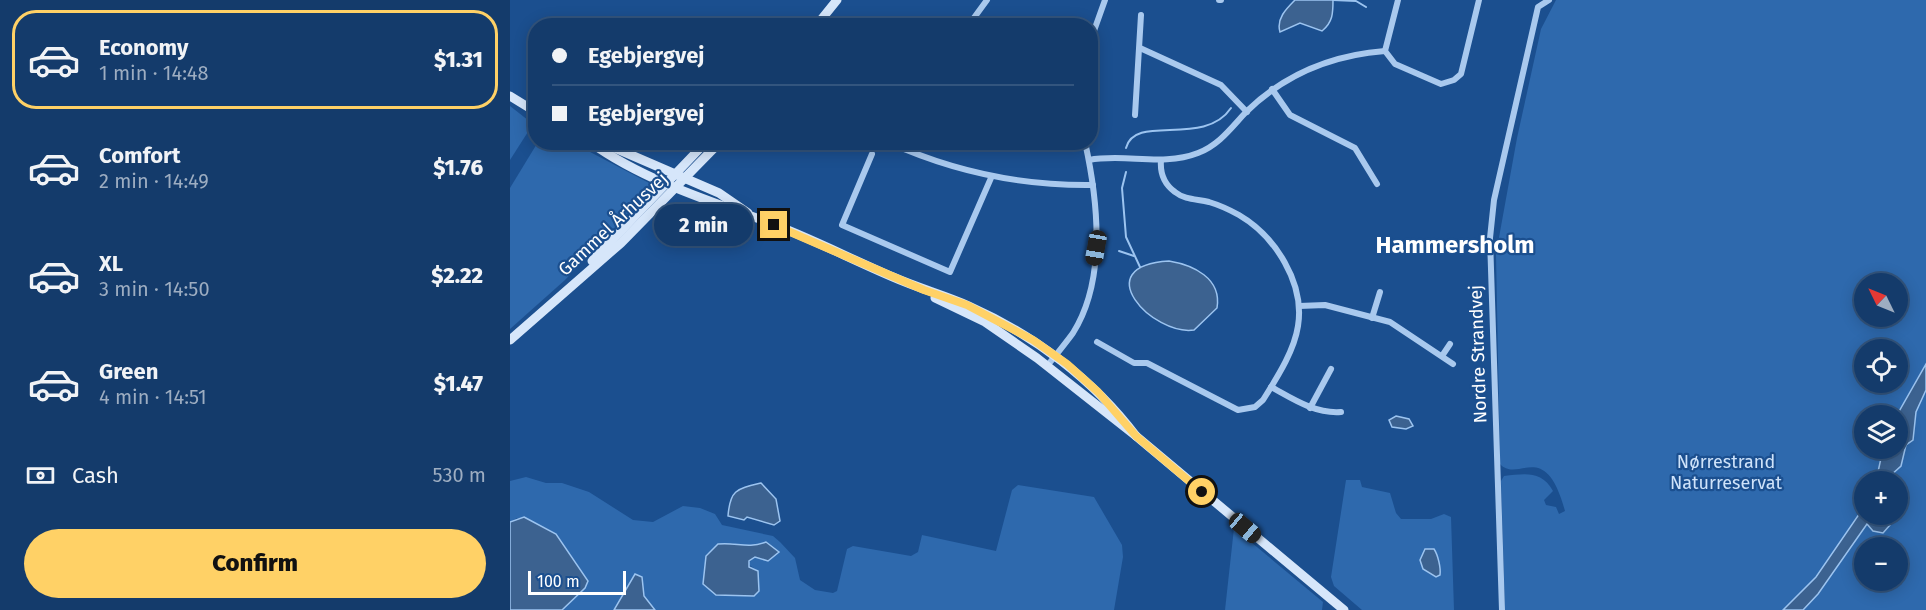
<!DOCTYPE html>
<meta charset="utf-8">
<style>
:root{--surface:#143b6b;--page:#214673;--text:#f1f3f6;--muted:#9dadc1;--line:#33557e;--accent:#ffd166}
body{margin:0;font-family:"Fira Sans",sans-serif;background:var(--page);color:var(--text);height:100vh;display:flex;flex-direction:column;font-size:22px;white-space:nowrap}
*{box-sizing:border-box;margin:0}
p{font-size:20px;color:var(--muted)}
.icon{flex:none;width:33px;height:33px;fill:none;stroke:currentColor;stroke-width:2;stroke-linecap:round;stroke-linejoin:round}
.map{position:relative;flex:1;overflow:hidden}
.side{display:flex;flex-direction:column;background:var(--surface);width:510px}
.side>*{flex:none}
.banner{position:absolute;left:18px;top:18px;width:570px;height:132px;border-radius:24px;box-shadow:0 3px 15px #0003,0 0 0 2px var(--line);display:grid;align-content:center;height:132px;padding:0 24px;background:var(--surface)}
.needle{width:39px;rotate:313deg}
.buttons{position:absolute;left:1344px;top:273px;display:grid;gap:12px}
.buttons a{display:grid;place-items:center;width:54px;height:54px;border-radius:50%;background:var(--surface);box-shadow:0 3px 15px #0003,0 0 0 2px var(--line);font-size:30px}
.scale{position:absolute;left:18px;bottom:15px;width:98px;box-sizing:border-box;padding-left:6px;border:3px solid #fff;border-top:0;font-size:16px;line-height:21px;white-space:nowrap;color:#fff;-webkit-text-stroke:4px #1b4f8f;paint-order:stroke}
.end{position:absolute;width:27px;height:27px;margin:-14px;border:8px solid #ffd166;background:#111;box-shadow:0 0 0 3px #111}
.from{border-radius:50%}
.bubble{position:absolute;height:42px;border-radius:21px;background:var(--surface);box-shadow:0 3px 15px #0003,0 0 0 2px var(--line);font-size:20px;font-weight:800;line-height:42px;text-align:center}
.car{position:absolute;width:18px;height:36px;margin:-18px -9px;border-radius:8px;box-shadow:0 0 4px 2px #0007;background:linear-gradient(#222 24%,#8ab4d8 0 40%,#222 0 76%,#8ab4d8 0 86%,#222 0)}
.banner b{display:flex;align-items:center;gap:21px;height:57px;font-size:22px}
.banner b+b{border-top:2px solid var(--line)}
.banner i{width:15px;height:15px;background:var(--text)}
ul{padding:10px 0 0;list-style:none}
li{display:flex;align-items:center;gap:18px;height:99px;margin:0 12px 9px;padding:0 12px;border:3px solid transparent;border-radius:24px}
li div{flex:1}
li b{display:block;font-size:22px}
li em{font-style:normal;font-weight:800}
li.active{border-color:var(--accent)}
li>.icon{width:54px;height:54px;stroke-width:1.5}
.pay{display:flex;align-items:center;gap:15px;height:66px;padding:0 24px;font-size:22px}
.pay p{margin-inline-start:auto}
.action{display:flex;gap:12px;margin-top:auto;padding:12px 24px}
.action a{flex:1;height:69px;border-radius:36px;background:var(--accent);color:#111;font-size:24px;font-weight:800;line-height:69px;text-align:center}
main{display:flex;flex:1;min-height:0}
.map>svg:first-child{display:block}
</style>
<main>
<section class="side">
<ul>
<li class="active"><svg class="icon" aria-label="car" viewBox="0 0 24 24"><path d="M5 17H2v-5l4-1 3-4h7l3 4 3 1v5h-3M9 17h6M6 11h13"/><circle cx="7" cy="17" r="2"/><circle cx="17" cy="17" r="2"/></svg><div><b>Economy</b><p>1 min · 14:48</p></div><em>$1.31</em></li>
<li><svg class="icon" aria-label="car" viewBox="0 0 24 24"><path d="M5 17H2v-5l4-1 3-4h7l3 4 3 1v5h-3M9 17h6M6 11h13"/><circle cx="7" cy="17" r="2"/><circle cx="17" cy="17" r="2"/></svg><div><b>Comfort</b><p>2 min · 14:49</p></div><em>$1.76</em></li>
<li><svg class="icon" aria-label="car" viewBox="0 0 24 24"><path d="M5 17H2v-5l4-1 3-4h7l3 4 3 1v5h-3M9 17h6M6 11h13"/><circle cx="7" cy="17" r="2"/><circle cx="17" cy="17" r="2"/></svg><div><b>XL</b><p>3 min · 14:50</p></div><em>$2.22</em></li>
<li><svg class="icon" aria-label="car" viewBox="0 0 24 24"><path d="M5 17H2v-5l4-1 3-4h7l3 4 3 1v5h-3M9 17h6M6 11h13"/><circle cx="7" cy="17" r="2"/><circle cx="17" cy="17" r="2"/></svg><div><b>Green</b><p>4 min · 14:51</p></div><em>$1.47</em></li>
</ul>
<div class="pay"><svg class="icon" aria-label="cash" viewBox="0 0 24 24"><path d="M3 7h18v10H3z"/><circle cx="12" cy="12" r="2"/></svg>Cash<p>530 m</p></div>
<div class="action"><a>Confirm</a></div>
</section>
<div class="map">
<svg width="1416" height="610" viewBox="0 0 1416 610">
<rect width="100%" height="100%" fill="#1b4f8f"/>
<g fill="#2e69ad" fill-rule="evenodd">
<path d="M 1046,0 L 1416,0 L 1416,610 L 995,610 L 991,481 L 994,476 C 1015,474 1031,470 1043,491 L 1034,500 L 1036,505 L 1046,507 L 1049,514 L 1055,511 C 1035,437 1008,484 990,464 L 986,254 L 1007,138 L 1031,29 ZM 1354,284 L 1388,284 L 1388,316 L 1354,316 ZM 1354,350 L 1388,350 L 1388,382 L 1354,382 ZM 1354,416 L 1388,416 L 1388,448 L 1354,448 ZM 1354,482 L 1388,482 L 1388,514 L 1354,514 ZM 1354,548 L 1388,548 L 1388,580 L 1354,580 Z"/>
<path d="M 0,106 L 23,124 L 0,160 Z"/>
<path d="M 28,142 L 63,143 L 141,184 L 141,189 L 55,280 L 0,329 L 0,188 Z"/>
<path d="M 16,477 L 36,483 L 52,483 L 79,492 L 123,520 L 143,522 L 173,506 L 190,508 L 205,514 L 212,525 L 263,536 L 270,542 L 285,558 L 290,580 L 305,590 L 323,593 L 327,591 L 337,549 L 343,546 L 401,556 L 408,552 L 412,535 L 486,551 L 502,490 L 508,485 L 584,497 L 612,545 L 613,557 L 604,610 L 145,610 L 134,596 L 134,589 L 116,592 L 104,610 L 52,610 L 75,588 L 78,581 L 46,534 L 36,528 L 7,518 L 0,522 L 0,481 ZM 256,542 L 238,564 L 248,571 L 249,591 L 221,543 L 241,548 Z"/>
<path d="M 836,480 L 850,480 L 852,487 L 880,493 L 886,513 L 891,519 L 921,519 L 934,514 L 941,517 L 944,610 L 852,610 L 824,586 L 821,577 Z"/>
<path d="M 724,528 L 813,602 L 812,610 L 715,610 Z"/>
</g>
<g fill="#3c6290" stroke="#9cc4f0" stroke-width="1.5">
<path d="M 785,0 L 823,0 C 823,13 823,22 812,31 L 790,23 L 770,32 C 766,19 776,9 785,0 Z"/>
<path d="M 659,261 C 683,265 712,278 707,308 L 684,330 C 643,336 576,266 659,261 Z"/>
<path d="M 1416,364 L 1416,390 L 1406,412 L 1403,440 L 1396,445 L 1391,466 L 1380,476 L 1381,481 L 1366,481 L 1373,449 L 1388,448 L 1387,415 Z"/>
<path d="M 886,416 L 899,419 L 903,426 L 896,429 L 882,427 L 879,420 Z"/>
<path d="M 251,483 L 266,499 L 270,521 L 264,525 L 237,517 L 234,520 L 218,516 C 220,490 226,489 251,483 Z"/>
<path d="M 1354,507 L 1354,514 L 1379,515 L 1380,525 L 1373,533 L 1363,531 L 1357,524 L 1308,594 L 1293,610 L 1273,610 L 1306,577 Z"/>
<path d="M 14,517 L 46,534 L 78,581 L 75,588 L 52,610 L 0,610 L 0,522 Z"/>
<path d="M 256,542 L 269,552 L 258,561 L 245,557 L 239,561 L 239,567 L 248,571 L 249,591 L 244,596 L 206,595 L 193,584 L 196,556 L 208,544 C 227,542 237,549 256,542 Z"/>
<path d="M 915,549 L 924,549 C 928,555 931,568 930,575 L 926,577 L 913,569 L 910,560 Z"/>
<path d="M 125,574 L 132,577 L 134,596 L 145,610 L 104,610 Z"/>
</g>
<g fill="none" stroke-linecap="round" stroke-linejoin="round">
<g stroke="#9cc4f0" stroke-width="2">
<path d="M 823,0 L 846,1 L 856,7"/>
<path d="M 616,148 C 625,113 694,148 721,108"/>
<path d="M 616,172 L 612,188 L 616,237 L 630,267"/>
<path d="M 609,251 L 624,256"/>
</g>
<g stroke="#a9c9ee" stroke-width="6">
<path d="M 709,0 L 711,0"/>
<path d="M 888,0 L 875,51 L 885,64 L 931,84 L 944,80 L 951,74 L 969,0"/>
<path d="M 458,26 L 477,0"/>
<path d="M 580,42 L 595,0"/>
<path d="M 630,48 L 711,85 L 737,112"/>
<path d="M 762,89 L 780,115 L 845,148 L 867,184"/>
<path d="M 625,115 L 631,15"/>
<path d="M 378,142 C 444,172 510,186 583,185"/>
<path d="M 362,154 L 332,225 L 440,272 L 481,178"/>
<path d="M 579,160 C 615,153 652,167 688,153 C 709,145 721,128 736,112 C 775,74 822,55 875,51"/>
<path d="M 789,306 L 815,305 L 880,322 L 943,364"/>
<path d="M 862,318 L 870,292"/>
<path d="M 587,342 L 624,363 L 637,363 L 728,410 L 745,407 L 753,400 C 766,379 784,352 788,326 C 795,283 765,236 729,215 C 720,210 709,205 699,202 C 687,199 675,200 665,192 C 654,184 650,172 651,160"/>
<path d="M 932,356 L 940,344"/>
<path d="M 537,366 C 546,355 555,344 563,333 C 597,279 588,201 575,142"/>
<path d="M 761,387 C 783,399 805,414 831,412"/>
<path d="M 800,408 L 821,369"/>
<path d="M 992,610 L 980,238 L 984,200 L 1028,7 L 1039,0"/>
</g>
<g stroke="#d6e6fa" stroke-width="9">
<path d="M 306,26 L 327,0"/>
<path d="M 0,96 L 26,112"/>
<path d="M 80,142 C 127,176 187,197 241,216 C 289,232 336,257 383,277 C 408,288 434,295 459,306 C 524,335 583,379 626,436"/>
<path d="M 91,142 L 209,193 L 238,213"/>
<path d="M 82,261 L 196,142"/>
<path d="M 425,298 L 475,322 L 527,358 L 626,436 L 834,610"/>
<path d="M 0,340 L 111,243 L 210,142"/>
</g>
</g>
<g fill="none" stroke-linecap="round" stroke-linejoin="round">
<path stroke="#ffd166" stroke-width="8" d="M 264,225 L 414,290 L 457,305 L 523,340 L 557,364 L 588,392 L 626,436 L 692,492"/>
</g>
<g text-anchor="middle" stroke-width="4.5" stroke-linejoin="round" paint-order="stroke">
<g font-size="18" fill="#fff" stroke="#1b4f8f">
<text transform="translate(103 224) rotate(-43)" y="6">Gammel Århusvej</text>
<text transform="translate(968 354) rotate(-92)" y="6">Nordre Strandvej</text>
</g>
<g font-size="18" fill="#cfe3fa" stroke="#1b4f8f">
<text x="1216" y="468">Nørrestrand<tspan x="1216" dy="21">Naturreservat</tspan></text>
</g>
<g font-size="24" font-weight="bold" fill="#fff" stroke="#1b4f8f">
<text x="945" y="253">Hammersholm</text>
</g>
</g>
</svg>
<div class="buttons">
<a><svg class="needle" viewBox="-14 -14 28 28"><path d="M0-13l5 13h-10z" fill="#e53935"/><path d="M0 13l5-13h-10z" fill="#9dadc1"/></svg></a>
<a><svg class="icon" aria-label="locate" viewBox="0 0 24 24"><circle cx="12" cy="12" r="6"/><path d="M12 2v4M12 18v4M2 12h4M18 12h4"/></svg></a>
<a><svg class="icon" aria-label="layers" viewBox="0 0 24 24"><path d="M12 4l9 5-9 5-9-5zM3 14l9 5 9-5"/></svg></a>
<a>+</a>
<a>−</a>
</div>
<div class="scale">100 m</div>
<i class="end from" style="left:692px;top:492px"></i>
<i class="end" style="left:264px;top:225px"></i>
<div class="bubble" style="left:144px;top:204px;width:99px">2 min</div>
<i class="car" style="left:586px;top:248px;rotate:190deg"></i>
<i class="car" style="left:735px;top:528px;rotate:130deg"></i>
<div class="banner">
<b><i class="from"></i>Egebjergvej</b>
<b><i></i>Egebjergvej</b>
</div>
</div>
</main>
